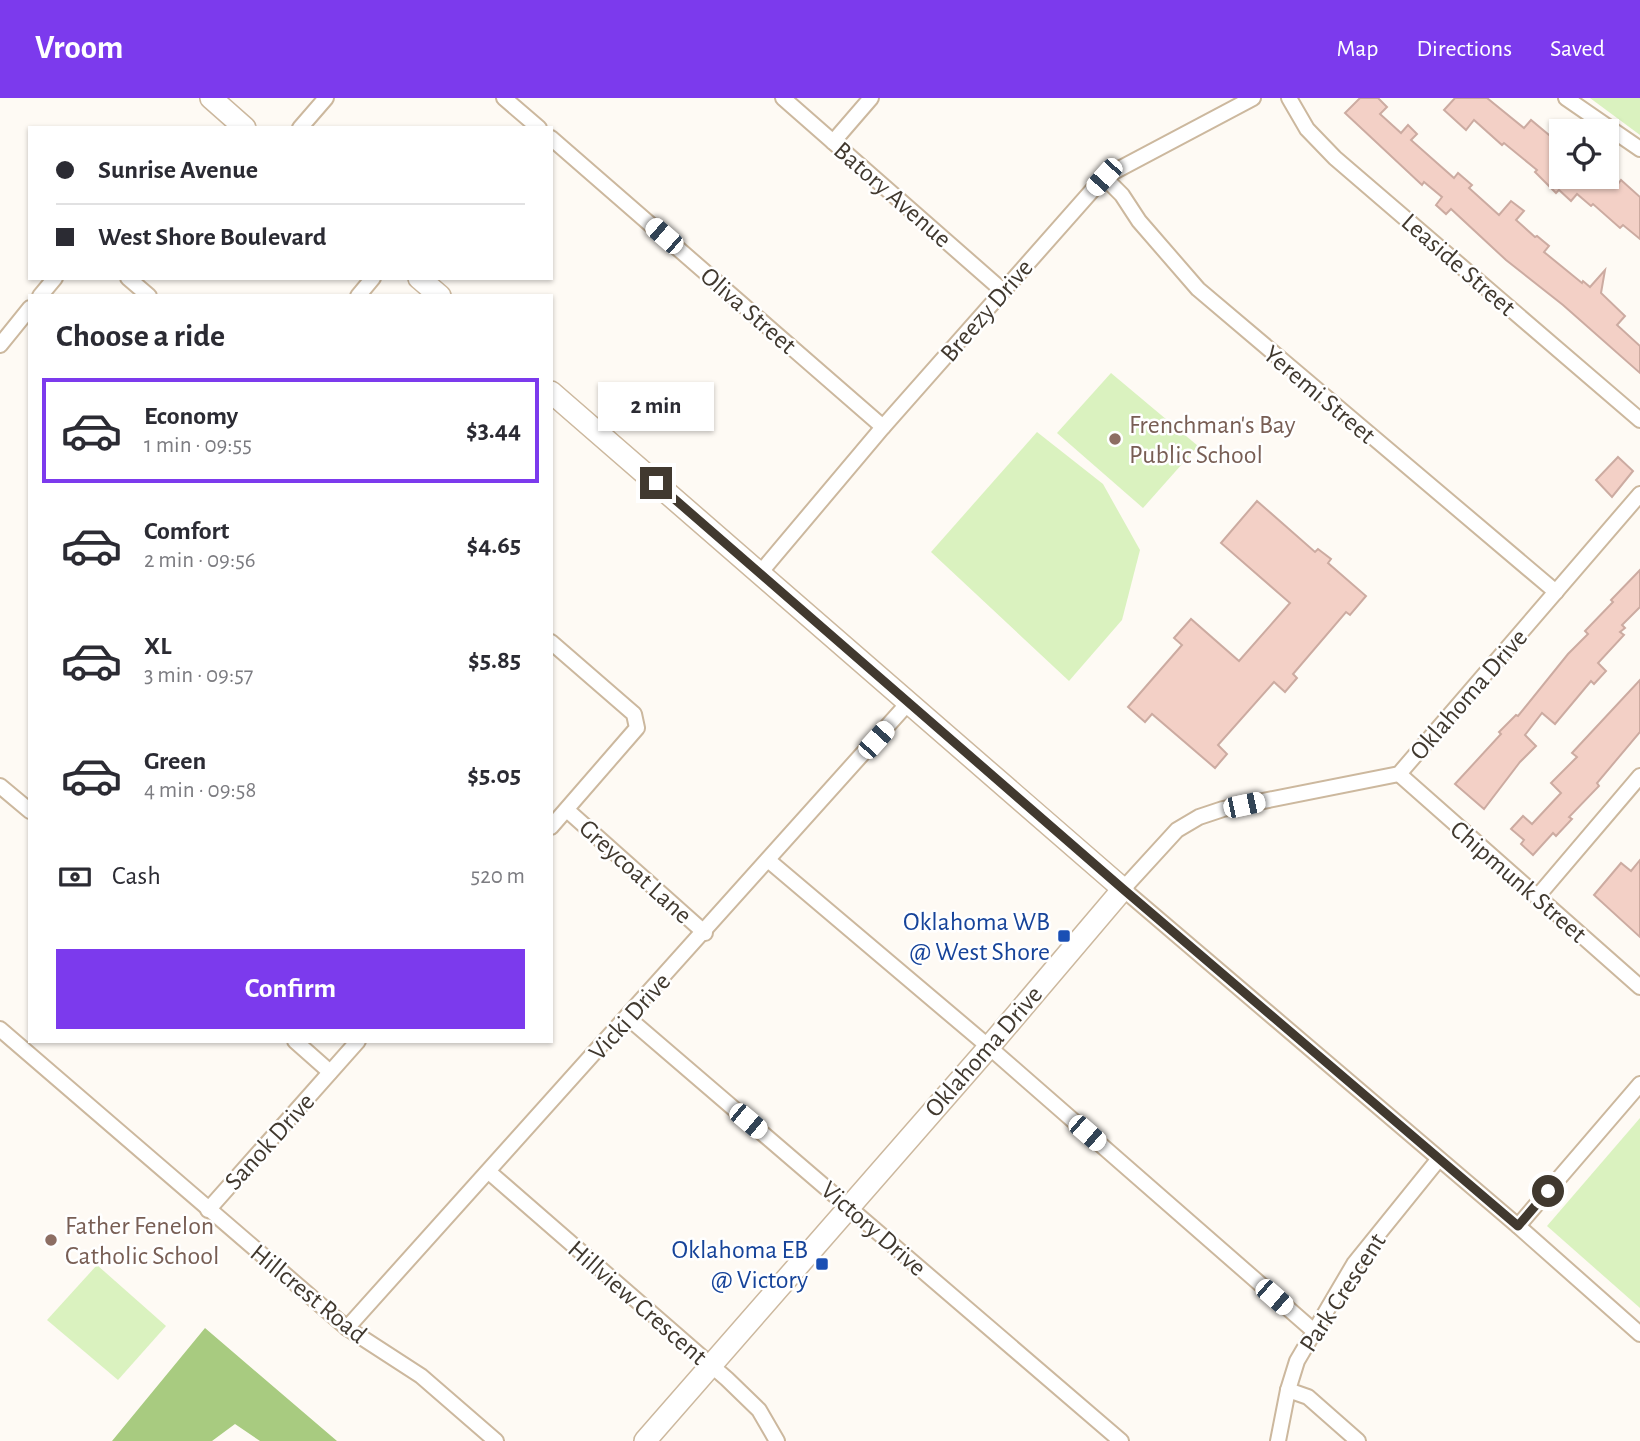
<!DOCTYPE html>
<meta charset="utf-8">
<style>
:root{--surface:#fff;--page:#f2f2f3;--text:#2b2b33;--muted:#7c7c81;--line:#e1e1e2;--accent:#7c3aed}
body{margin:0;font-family:"Alegreya Sans",sans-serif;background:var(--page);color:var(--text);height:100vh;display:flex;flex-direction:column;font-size:26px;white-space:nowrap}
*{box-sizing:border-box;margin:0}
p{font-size:23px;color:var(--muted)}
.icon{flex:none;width:38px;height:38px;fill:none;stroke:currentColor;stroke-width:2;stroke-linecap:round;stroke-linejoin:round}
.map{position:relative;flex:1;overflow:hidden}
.sheet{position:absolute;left:28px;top:196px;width:525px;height:749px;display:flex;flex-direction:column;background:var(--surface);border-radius:0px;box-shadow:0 2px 5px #0004}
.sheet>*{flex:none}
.guide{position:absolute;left:28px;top:28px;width:525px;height:154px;border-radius:0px;box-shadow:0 2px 5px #0004;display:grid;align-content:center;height:154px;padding:0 28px;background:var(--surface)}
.controls{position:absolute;left:1549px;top:21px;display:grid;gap:14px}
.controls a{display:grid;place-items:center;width:70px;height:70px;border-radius:0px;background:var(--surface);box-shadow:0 2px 5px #0004;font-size:35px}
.end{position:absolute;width:32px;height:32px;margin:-16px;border:9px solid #41392f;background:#fff;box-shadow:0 0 0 4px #fff}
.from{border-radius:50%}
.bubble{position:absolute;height:49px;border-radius:0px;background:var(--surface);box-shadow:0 2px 5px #0004;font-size:23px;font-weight:600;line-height:49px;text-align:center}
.car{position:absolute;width:21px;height:42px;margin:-21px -10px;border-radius:9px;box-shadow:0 0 5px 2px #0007;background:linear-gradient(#fff 24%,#345 0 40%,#fff 0 76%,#345 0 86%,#fff 0)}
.guide b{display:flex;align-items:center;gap:24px;height:66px;font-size:26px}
.guide b+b{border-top:2px solid var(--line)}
.guide i{width:18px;height:18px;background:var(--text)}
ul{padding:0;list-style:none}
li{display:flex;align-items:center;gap:21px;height:105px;margin:0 14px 10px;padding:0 14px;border:4px solid transparent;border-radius:0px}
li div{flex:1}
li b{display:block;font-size:26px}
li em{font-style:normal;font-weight:600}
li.current{border-color:var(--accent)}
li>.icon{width:63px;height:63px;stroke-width:1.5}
h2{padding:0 28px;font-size:32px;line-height:84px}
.pay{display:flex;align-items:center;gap:18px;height:77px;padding:0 28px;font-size:26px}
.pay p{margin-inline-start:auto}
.button{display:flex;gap:14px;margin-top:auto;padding:14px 28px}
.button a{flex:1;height:80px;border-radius:0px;background:var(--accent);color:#fff;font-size:28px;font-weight:600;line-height:80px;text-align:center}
header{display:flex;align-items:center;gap:42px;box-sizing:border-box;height:98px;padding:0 35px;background:var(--accent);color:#fff}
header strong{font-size:33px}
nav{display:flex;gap:38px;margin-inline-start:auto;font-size:24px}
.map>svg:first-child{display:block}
</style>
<header>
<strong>Vroom</strong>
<nav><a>Map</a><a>Directions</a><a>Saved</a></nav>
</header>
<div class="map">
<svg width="1640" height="1343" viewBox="0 0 1640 1343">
<rect width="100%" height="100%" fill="#fefaf4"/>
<g fill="#daf2bf">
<path d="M 1590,0 L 1640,0 L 1640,37 Z"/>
<path d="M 1111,275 L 1198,348 L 1143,410 L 1057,335 Z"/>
<path d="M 1037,334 L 1103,386 L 1140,452 L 1122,522 L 1069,583 L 931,454 Z"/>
<path d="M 1640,1020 L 1640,1210 L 1547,1128 Z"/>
<path d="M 97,1167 L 166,1228 L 118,1282 L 47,1222 Z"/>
</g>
<path fill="#a8cb80" d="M 205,1230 L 337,1343 L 260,1343 L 235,1326 L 212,1343 L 112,1343 Z"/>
<g fill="#f3d0c6" stroke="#ccaba1" stroke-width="2">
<path d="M 1360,0 L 1378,0 L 1387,9 L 1380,16 L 1401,35 L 1408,27 L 1417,36 L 1411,42 L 1454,80 L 1458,75 L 1472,87 L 1469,90 L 1499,117 L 1511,103 L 1524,113 L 1516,122 L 1535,139 L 1537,138 L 1549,148 L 1544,154 L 1582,185 L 1583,183 L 1590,189 L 1605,172 L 1601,195 L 1625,218 L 1617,227 L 1640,248 L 1640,275 L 1563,207 L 1506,162 L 1451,111 L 1446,116 L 1436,107 L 1442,99 L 1424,84 L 1422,87 L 1345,15 Z"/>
<path d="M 1455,0 L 1487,0 L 1524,30 L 1531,22 L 1561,47 L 1561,79 L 1610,79 L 1618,86 L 1621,82 L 1640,99 L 1640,141 L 1623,127 L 1620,130 L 1593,106 L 1591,108 L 1577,96 L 1571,103 L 1559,92 L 1556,95 L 1535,74 L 1537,72 L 1504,45 L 1502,47 L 1474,22 L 1466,32 L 1444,12 Z"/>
<path d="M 1618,359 L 1633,373 L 1612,399 L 1596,382 Z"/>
<path d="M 1257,403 L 1315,454 L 1318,451 L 1331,461 L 1328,465 L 1366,498 L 1350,517 L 1346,514 L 1293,576 L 1297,580 L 1285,594 L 1274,584 L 1218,647 L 1227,656 L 1215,670 L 1152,616 L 1145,624 L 1128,609 L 1182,547 L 1174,540 L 1191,521 L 1239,563 L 1290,505 L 1221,445 Z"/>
<path d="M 1640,472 L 1640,509 L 1622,527 L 1625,530 L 1620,534 L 1624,537 L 1598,565 L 1606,573 L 1594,586 L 1591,583 L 1555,626 L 1542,615 L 1525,637 L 1536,648 L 1520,664 L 1484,711 L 1455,686 L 1501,636 L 1499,634 L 1516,617 L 1518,618 L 1568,556 L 1588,536 L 1585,533 L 1613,504 L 1611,502 Z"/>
<path d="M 1640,582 L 1640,634 L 1597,685 L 1599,688 L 1569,719 L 1572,721 L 1556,738 L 1553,735 L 1533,757 L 1521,746 L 1524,742 L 1511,731 L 1523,718 L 1532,726 L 1561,695 L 1551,685 L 1577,659 L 1572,655 Z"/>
<path d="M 1640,762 L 1640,839 L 1594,797 L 1621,765 L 1631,773 Z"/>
</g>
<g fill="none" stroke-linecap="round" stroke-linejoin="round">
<g stroke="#ccb89e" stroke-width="18">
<g id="street">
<path d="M 504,0 L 539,30"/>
<path d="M 783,0 L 1003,193"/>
<path d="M 1289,0 L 1307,31 L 1335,60 L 1640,322"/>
<path d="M 1566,0 L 1640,51"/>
<path d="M 300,30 L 326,0"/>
<path d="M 551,40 L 883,329"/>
<path d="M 833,44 L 871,0"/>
<path d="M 1104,79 L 1122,97 L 1139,123 L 1198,191 L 1556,494"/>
<path d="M 128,180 L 149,198"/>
<path d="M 40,198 L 55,180"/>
<path d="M 358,198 L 373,180"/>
<path d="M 0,247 L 30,210"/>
<path d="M 1640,396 L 1399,676 L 1223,711 L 1199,719 L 1177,732 L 1123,791 L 1518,1128 L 1640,1236"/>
<path d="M 760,475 L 883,329 L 1104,79 L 1253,0"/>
<path d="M 551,544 L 634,616 L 637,630 L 551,729"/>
<path d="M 1399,676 L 1640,889"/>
<path d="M 0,688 L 30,713"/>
<path d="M 567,712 L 705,835"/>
<path d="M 768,762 L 989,949 L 1315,1234"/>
<path d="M 1537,799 L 1640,678"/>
<path d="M 627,919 L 1121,1343"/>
<path d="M 0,931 L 347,1230 L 421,1278 L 496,1343"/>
<path d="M 295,943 L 330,974"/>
<path d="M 489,1074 L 727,1281 L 759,1312 L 777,1343"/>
<path d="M 208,1112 L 358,943"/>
<path d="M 1518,1128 L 1640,986"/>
<path d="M 347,1230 L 909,604"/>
<path d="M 1288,1292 L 1308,1299 L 1358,1343"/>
<path d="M 1278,1343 L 1288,1292 L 1297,1263 L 1354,1166 L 1438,1062"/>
</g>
</g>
<g stroke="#ccb89e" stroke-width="24">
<g id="secondary">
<path d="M 211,0 L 245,30"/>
<path d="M 419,180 L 440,198"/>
<path d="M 551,294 L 1123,791 L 989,949 L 645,1343"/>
</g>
</g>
<use href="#street" stroke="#fff" stroke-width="14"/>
<use href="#secondary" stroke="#fff" stroke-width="21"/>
</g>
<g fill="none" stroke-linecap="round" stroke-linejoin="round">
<path stroke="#41392f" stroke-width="9" d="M 656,385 L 1123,791 L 1518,1128 L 1548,1093"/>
</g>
<g fill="#8d6e63" stroke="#fff" stroke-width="2.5">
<circle cx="1115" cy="341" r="7"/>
<circle cx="51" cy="1142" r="7"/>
</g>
<g fill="#1a4fb4" stroke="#fff" stroke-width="2.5">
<rect x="1057" y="831" width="14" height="14" rx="3.5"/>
<rect x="815" y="1159" width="14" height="14" rx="3.5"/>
</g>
<g text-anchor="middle" stroke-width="5" stroke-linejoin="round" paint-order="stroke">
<g font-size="26" fill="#41392f" stroke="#fff">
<text transform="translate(893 96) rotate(41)" y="9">Batory Avenue</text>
<text transform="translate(1459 166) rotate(41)" y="9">Leaside Street</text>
<text transform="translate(749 212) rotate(41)" y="9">Oliva Street</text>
<text transform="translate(986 212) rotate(-49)" y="9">Breezy Drive</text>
<text transform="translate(1320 296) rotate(40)" y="9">Yeremi Street</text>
<text transform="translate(1468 596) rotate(-49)" y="9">Oklahoma Drive</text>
<text transform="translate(636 773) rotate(42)" y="9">Greycoat Lane</text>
<text transform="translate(1519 783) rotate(41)" y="9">Chipmunk Street</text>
<text transform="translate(629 918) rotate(-48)" y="9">Vicki Drive</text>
<text transform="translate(983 953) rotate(-49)" y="9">Oklahoma Drive</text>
<text transform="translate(269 1043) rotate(-48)" y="9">Sanok Drive</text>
<text transform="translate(874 1130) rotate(41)" y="9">Victory Drive</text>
<text transform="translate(1342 1194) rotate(-57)" y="9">Park Crescent</text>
<text transform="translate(309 1195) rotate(39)" y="9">Hillcrest Road</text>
<text transform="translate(638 1204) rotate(41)" y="9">Hillview Crescent</text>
</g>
<g font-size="26" fill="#785e54" stroke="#fff" text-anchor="start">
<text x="1129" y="335">Frenchman's Bay<tspan x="1129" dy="30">Public School</tspan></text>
<text x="65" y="1136">Father Fenelon<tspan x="65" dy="30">Catholic School</tspan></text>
</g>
<g font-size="26" fill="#164399" stroke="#fff" text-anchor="end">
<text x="1050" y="832">Oklahoma WB<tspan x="1050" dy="30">@ West Shore</tspan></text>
<text x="808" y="1160">Oklahoma EB<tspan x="808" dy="30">@ Victory</tspan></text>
</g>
</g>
</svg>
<div class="controls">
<a><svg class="icon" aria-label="locate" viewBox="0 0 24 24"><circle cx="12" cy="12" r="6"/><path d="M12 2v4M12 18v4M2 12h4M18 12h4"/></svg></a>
</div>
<i class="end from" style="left:1548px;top:1093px"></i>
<i class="end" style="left:656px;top:385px"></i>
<div class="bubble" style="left:598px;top:284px;width:116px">2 min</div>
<i class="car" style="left:1104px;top:79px;rotate:222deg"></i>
<i class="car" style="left:664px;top:138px;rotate:311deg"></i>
<i class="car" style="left:876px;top:642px;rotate:42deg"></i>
<i class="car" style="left:1244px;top:707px;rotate:78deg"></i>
<i class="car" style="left:748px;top:1023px;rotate:130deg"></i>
<i class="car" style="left:1087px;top:1035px;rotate:131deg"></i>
<i class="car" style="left:1274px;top:1199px;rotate:131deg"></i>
<div class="guide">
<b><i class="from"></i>Sunrise Avenue</b>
<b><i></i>West Shore Boulevard</b>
</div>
<section class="sheet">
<h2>Choose a ride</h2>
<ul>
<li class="current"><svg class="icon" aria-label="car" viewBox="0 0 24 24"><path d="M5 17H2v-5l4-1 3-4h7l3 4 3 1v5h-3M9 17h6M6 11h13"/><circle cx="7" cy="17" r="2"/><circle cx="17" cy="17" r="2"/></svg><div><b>Economy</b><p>1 min · 09:55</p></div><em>$3.44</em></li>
<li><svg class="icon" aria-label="car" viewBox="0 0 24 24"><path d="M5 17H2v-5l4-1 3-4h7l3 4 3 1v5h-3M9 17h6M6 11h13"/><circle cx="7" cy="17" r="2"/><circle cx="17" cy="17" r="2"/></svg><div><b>Comfort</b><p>2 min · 09:56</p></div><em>$4.65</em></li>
<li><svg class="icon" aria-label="car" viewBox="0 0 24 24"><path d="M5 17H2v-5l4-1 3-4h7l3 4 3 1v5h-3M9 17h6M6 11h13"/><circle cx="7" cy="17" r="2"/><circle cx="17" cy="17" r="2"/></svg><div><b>XL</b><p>3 min · 09:57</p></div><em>$5.85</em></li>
<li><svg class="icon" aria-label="car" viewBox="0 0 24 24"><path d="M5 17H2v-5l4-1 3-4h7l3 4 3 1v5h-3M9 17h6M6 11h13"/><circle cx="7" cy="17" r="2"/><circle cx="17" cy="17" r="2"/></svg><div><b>Green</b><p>4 min · 09:58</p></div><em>$5.05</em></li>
</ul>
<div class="pay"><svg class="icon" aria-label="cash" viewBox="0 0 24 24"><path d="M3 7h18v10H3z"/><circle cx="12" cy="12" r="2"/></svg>Cash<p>520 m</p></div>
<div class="button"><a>Confirm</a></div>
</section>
</div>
